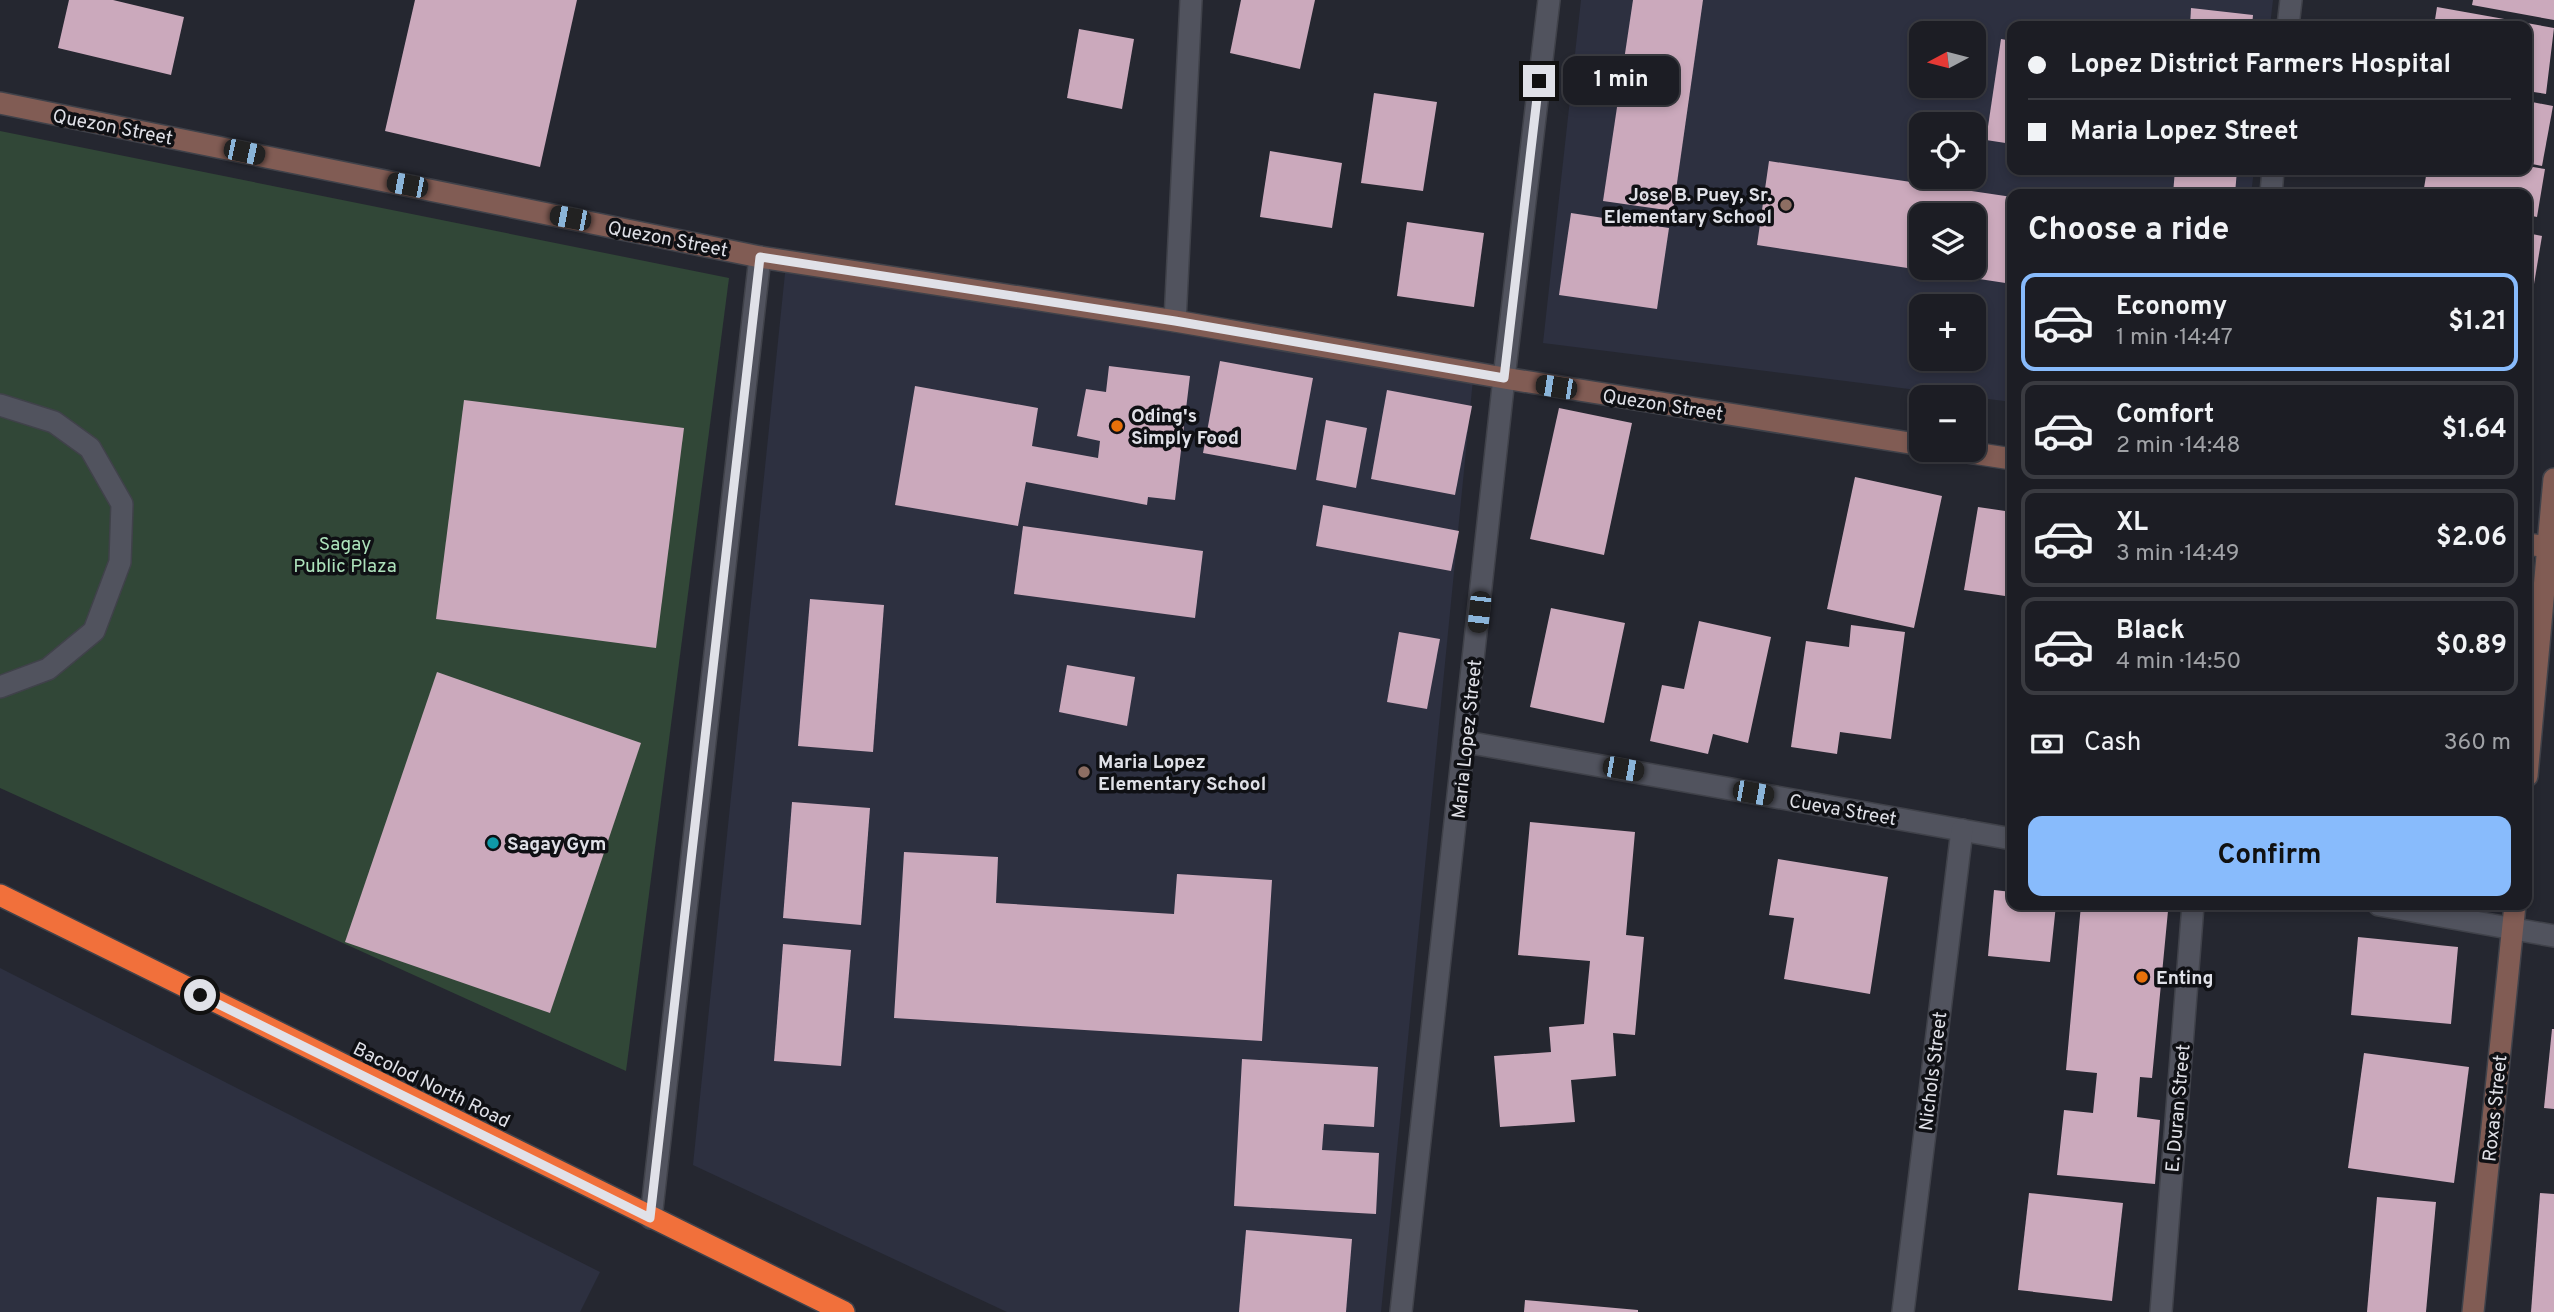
<!DOCTYPE html>
<meta charset="utf-8">
<style>
:root{--surface:#1c1d24;--page:#292a31;--text:#f1f3f6;--muted:#a0a2a6;--line:#3a3b41;--accent:#88bbfc}
body{margin:0;font-family:Overpass,sans-serif;background:var(--page);color:var(--text);height:100vh;display:flex;flex-direction:column;font-size:26px;white-space:nowrap}
*{box-sizing:border-box;margin:0}
p{font-size:23px;color:var(--muted)}
.icon{flex:none;width:38px;height:38px;fill:none;stroke:currentColor;stroke-width:2;stroke-linecap:round;stroke-linejoin:round}
.map{position:relative;flex:1;overflow:hidden}
.panel{position:absolute;left:2007px;top:189px;width:525px;height:721px;display:flex;flex-direction:column;background:var(--surface);border-radius:14px;box-shadow:0 4px 10px #0003,0 0 0 2px var(--line)}
.panel>*{flex:none}
.top-card{position:absolute;left:2007px;top:21px;width:525px;height:154px;border-radius:14px;box-shadow:0 4px 10px #0003,0 0 0 2px var(--line);display:grid;align-content:center;height:154px;padding:0 21px;background:var(--surface)}
.needle{width:46px;rotate:263deg}
.tools{position:absolute;left:1909px;top:21px;display:grid;gap:14px}
.tools a{display:grid;place-items:center;width:77px;height:77px;border-radius:14px;background:var(--surface);box-shadow:0 4px 10px #0003,0 0 0 2px var(--line);font-size:35px}
.end{position:absolute;width:32px;height:32px;margin:-16px;border:9px solid #e0e1e8;background:#111;box-shadow:0 0 0 4px #111}
.from{border-radius:50%}
.bubble{position:absolute;height:49px;border-radius:14px;background:var(--surface);box-shadow:0 4px 10px #0003,0 0 0 2px var(--line);font-size:23px;font-weight:700;line-height:49px;text-align:center}
.car{position:absolute;width:21px;height:42px;margin:-21px -10px;border-radius:9px;box-shadow:0 0 5px 2px #0007;background:linear-gradient(#222 24%,#8ab4d8 0 40%,#222 0 76%,#8ab4d8 0 86%,#222 0)}
.top-card b{display:flex;align-items:center;gap:24px;height:66px;font-size:26px}
.top-card b+b{border-top:2px solid var(--line)}
.top-card i{width:18px;height:18px;background:var(--text)}
ul{padding:0;list-style:none}
li{display:flex;align-items:center;gap:21px;height:98px;margin:0 14px 10px;padding:0 7px;border:4px solid var(--line);border-radius:14px}
li div{flex:1}
li b{display:block;font-size:26px}
li em{font-style:normal;font-weight:700}
li.current{border-color:var(--accent)}
li>.icon{width:63px;height:63px;stroke-width:1.5}
h2{padding:0 21px;font-size:32px;line-height:84px}
.pay{display:flex;align-items:center;gap:18px;height:77px;padding:0 21px;font-size:26px}
.pay p{margin-inline-start:auto}
.action{display:flex;gap:14px;margin-top:auto;padding:14px 21px}
.action a{flex:1;height:80px;border-radius:14px;background:var(--accent);color:#111;font-size:28px;font-weight:700;line-height:80px;text-align:center}
.map>svg:first-child{display:block}
</style>
<div class="map">
<svg width="2554" height="1312" viewBox="0 0 2554 1312">
<rect width="100%" height="100%" fill="#252730"/>
<g fill="#2d3040" fill-rule="evenodd">
<path d="M 1581,0 L 2273,0 L 2270,26 L 2012,26 L 2012,170 L 2254,170 L 2251,194 L 2012,194 L 2012,402 L 1543,343 ZM 1922,33 L 1974,33 L 1974,86 L 1922,86 ZM 1922,124 L 1974,124 L 1974,177 L 1922,177 ZM 1922,215 L 1974,215 L 1974,268 L 1922,268 ZM 1922,306 L 1974,306 L 1974,359 L 1922,359 Z"/>
<path d="M 786,264 L 1473,379 L 1381,1312 L 1007,1312 L 693,1165 Z"/>
<path d="M 0,968 L 600,1272 L 580,1312 L 0,1312 Z"/>
</g>
<path fill="#314737" d="M 0,131 L 729,278 L 626,1071 L 0,788 Z"/>
<g fill="#cba9bc" fill-rule="evenodd">
<path d="M 69,0 L 113,0 L 184,17 L 171,75 L 58,48 Z"/>
<path d="M 415,0 L 577,0 L 540,167 L 385,131 Z"/>
<path d="M 1241,0 L 1315,0 L 1300,69 L 1230,53 Z"/>
<path d="M 1633,0 L 1703,0 L 1673,211 L 1603,201 Z"/>
<path d="M 2473,0 L 2554,0 L 2554,20 L 2472,5 Z"/>
<path d="M 2437,7 L 2554,28 L 2546,94 L 2527,91 L 2527,26 L 2434,26 Z"/>
<path d="M 2191,8 L 2253,15 L 2252,26 L 2190,26 Z"/>
<path d="M 1079,29 L 1134,39 L 1122,109 L 1067,98 Z"/>
<path d="M 2001,39 L 2012,41 L 2012,144 L 1986,140 Z"/>
<path d="M 1374,93 L 1437,102 L 1423,191 L 1361,183 Z"/>
<path d="M 2527,101 L 2553,106 L 2542,166 L 2527,163 Z"/>
<path d="M 1270,151 L 1342,163 L 1332,228 L 1260,217 Z"/>
<path d="M 1769,161 L 2012,197 L 2012,284 L 1757,245 ZM 1922,215 L 1974,215 L 1974,268 L 1922,268 Z"/>
<path d="M 2527,166 L 2545,169 L 2537,217 L 2527,215 L 2527,194 L 2423,194 L 2427,170 L 2527,170 Z"/>
<path d="M 2175,170 L 2237,170 L 2235,194 L 2173,194 Z"/>
<path d="M 1571,213 L 1669,228 L 1657,309 L 1559,295 Z"/>
<path d="M 1407,222 L 1484,233 L 1474,307 L 1397,296 Z"/>
<path d="M 2527,233 L 2542,236 L 2532,296 L 2527,295 Z"/>
<path d="M 1220,361 L 1313,378 L 1296,470 L 1203,453 Z"/>
<path d="M 1109,366 L 1190,376 L 1175,500 L 1148,497 L 1147,505 L 1026,482 L 1018,526 L 895,505 L 915,386 L 1038,408 L 1032,446 L 1098,458 L 1100,441 L 1077,436 L 1086,389 L 1106,392 Z"/>
<path d="M 1387,390 L 1472,406 L 1455,495 L 1371,479 Z"/>
<path d="M 464,400 L 684,428 L 656,648 L 436,619 Z"/>
<path d="M 1559,408 L 1632,423 L 1604,555 L 1530,539 Z"/>
<path d="M 1326,420 L 1367,428 L 1356,488 L 1316,480 Z"/>
<path d="M 1855,477 L 1942,496 L 1914,628 L 1827,609 Z"/>
<path d="M 1323,505 L 1459,531 L 1451,571 L 1316,546 Z"/>
<path d="M 1978,507 L 2012,512 L 2012,597 L 1964,590 Z"/>
<path d="M 1023,526 L 1203,551 L 1195,618 L 1014,594 Z"/>
<path d="M 810,599 L 884,605 L 873,752 L 798,746 Z"/>
<path d="M 1551,608 L 1625,623 L 1604,723 L 1530,707 Z"/>
<path d="M 1699,621 L 1771,637 L 1748,743 L 1713,734 L 1708,754 L 1650,741 L 1662,685 L 1684,689 Z"/>
<path d="M 1851,625 L 1905,632 L 1891,739 L 1840,732 L 1837,754 L 1791,747 L 1806,641 L 1849,647 Z"/>
<path d="M 1399,632 L 1440,639 L 1427,709 L 1387,702 Z"/>
<path d="M 1067,665 L 1135,677 L 1127,726 L 1059,712 Z"/>
<path d="M 437,672 L 641,743 L 550,1013 L 345,942 Z"/>
<path d="M 792,802 L 870,808 L 861,925 L 783,918 Z"/>
<path d="M 1530,822 L 1635,832 L 1626,935 L 1644,937 L 1635,1035 L 1613,1033 L 1616,1076 L 1571,1080 L 1575,1122 L 1500,1127 L 1494,1056 L 1551,1052 L 1549,1027 L 1584,1024 L 1590,961 L 1518,955 Z"/>
<path d="M 904,852 L 998,857 L 996,903 L 1174,914 L 1177,874 L 1272,880 L 1262,1041 L 894,1018 Z"/>
<path d="M 1778,859 L 1888,877 L 1870,994 L 1784,979 L 1794,918 L 1769,915 Z"/>
<path d="M 1994,890 L 2012,892 L 2012,905 L 2056,905 L 2050,962 L 1988,956 Z"/>
<path d="M 2081,905 L 2168,911 L 2152,1078 L 2140,1077 L 2137,1117 L 2160,1120 L 2155,1184 L 2057,1175 L 2064,1110 L 2093,1113 L 2097,1073 L 2066,1070 Z"/>
<path d="M 2358,937 L 2458,947 L 2451,1024 L 2351,1015 Z"/>
<path d="M 783,944 L 851,950 L 841,1066 L 774,1061 Z"/>
<path d="M 2552,1029 L 2554,1029 L 2554,1109 L 2544,1108 Z"/>
<path d="M 2364,1053 L 2469,1067 L 2454,1183 L 2348,1168 Z"/>
<path d="M 1242,1059 L 1378,1067 L 1374,1127 L 1324,1124 L 1322,1150 L 1379,1153 L 1376,1214 L 1234,1206 Z"/>
<path d="M 2029,1193 L 2123,1203 L 2112,1301 L 2018,1290 Z"/>
<path d="M 2540,1193 L 2554,1194 L 2554,1312 L 2531,1312 Z"/>
<path d="M 2377,1197 L 2436,1202 L 2426,1312 L 2367,1312 Z"/>
<path d="M 1246,1230 L 1352,1239 L 1346,1312 L 1239,1312 Z"/>
<path d="M 1525,1300 L 1638,1310 L 1638,1312 L 1524,1312 Z"/>
</g>
<g fill="none" stroke-linecap="round" stroke-linejoin="round">
<g stroke="#40424a" stroke-width="24">
<g id="street">
<path d="M 2288,26 L 2291,0"/>
<path d="M 2271,194 L 2273,170"/>
<path d="M 1175,321 L 1191,0"/>
<path d="M 0,405 L 54,422 L 90,448 L 122,504 L 120,562 L 94,631 L 48,669 L 0,687"/>
<path d="M 1466,742 L 2012,839"/>
<path d="M 2379,905 L 2554,936"/>
<path d="M 651,1218 L 760,257"/>
<path d="M 1401,1312 L 1504,378 L 1549,0"/>
<path d="M 1903,1312 L 1962,830"/>
<path d="M 2161,1312 L 2193,905"/>
</g>
</g>
<g stroke="#40424a" stroke-width="24">
<g id="secondary">
<path d="M 0,103 L 760,257 L 1175,321 L 1504,378 L 1922,445"/>
<path d="M 1954,450 L 2012,459"/>
<path d="M 2527,544 L 2548,547"/>
<path d="M 2527,776 L 2554,479"/>
<path d="M 2473,1312 L 2515,905"/>
</g>
</g>
<g stroke="#40424a" stroke-width="24">
<path id="highway" d="M 0,895 L 844,1312"/>
</g>
<use href="#street" stroke="#51535e" stroke-width="21"/>
<use href="#secondary" stroke="#815c54" stroke-width="21"/>
<use href="#highway" stroke="#f1703b" stroke-width="21"/>
</g>
<g fill="none" stroke-linecap="round" stroke-linejoin="round">
<path stroke="#e0e1e8" stroke-width="9" d="M 200,995 L 650,1218 L 760,257 L 1175,321 L 1504,378 L 1539,81"/>
</g>
<g fill="#8d6e63" stroke="#0f1014" stroke-width="2.5">
<circle cx="1786" cy="205" r="7"/>
<circle cx="1084" cy="772" r="7"/>
</g>
<g fill="#e8710a" stroke="#0f1014" stroke-width="2.5">
<circle cx="1117" cy="426" r="7"/>
<circle cx="2142" cy="977" r="7"/>
</g>
<circle fill="#0f9aa8" stroke="#0f1014" stroke-width="2.5" cx="493" cy="843" r="7"/>
<g text-anchor="middle" stroke-width="7" stroke-linejoin="round" paint-order="stroke">
<g font-size="19" fill="#e0e1e8" stroke="#0f1014">
<text transform="translate(113 126) rotate(11)" y="7">Quezon Street</text>
<text transform="translate(668 238) rotate(11)" y="7">Quezon Street</text>
<text transform="translate(1663 404) rotate(9)" y="7">Quezon Street</text>
<text transform="translate(1466 739) rotate(-84)" y="7">Maria Lopez Street</text>
<text transform="translate(1843 809) rotate(10)" y="7">Cueva Street</text>
<text transform="translate(1932 1071) rotate(-83)" y="7">Nichols Street</text>
<text transform="translate(432 1084) rotate(26)" y="7">Bacolod North Road</text>
<text transform="translate(2177 1108) rotate(-85)" y="7">E. Duran Street</text>
<text transform="translate(2494 1108) rotate(-84)" y="7">Roxas Street</text>
</g>
<g font-size="19" font-weight="bold" fill="#e0e1e8" stroke="#0f1014" text-anchor="start">
<text x="1772" y="201" text-anchor="end">Jose B. Puey, Sr.<tspan x="1772" dy="22">Elementary School</tspan></text>
<text x="1131" y="422">Oding's<tspan x="1131" dy="22">Simply Food</tspan></text>
<text x="1098" y="768">Maria Lopez<tspan x="1098" dy="22">Elementary School</tspan></text>
<text x="507" y="850">Sagay Gym</text>
<text x="2156" y="984">Enting</text>
</g>
<g font-size="19" fill="#ade2bb" stroke="#0f1014">
<text x="345" y="550">Sagay<tspan x="345" dy="22">Public Plaza</tspan></text>
</g>
</g>
</svg>
<div class="tools">
<a><svg class="needle" viewBox="-14 -14 28 28"><path d="M0-13l5 13h-10z" fill="#e53935"/><path d="M0 13l5-13h-10z" fill="#a0a2a6"/></svg></a>
<a><svg class="icon" aria-label="locate" viewBox="0 0 24 24"><circle cx="12" cy="12" r="6"/><path d="M12 2v4M12 18v4M2 12h4M18 12h4"/></svg></a>
<a><svg class="icon" aria-label="layers" viewBox="0 0 24 24"><path d="M12 4l9 5-9 5-9-5zM3 14l9 5 9-5"/></svg></a>
<a>+</a>
<a>−</a>
</div>
<i class="end from" style="left:200px;top:995px"></i>
<i class="end" style="left:1539px;top:81px"></i>
<div class="bubble" style="left:1563px;top:56px;width:116px">1 min</div>
<i class="car" style="left:244px;top:152px;rotate:102deg"></i>
<i class="car" style="left:407px;top:185px;rotate:281deg"></i>
<i class="car" style="left:570px;top:218px;rotate:281deg"></i>
<i class="car" style="left:1556px;top:387px;rotate:279deg"></i>
<i class="car" style="left:1479px;top:612px;rotate:186deg"></i>
<i class="car" style="left:1623px;top:769px;rotate:100deg"></i>
<i class="car" style="left:1753px;top:793px;rotate:100deg"></i>
<div class="top-card">
<b><i class="from"></i>Lopez District Farmers Hospital</b>
<b><i></i>Maria Lopez Street</b>
</div>
<section class="panel">
<h2>Choose a ride</h2>
<ul>
<li class="current"><svg class="icon" aria-label="car" viewBox="0 0 24 24"><path d="M5 17H2v-5l4-1 3-4h7l3 4 3 1v5h-3M9 17h6M6 11h13"/><circle cx="7" cy="17" r="2"/><circle cx="17" cy="17" r="2"/></svg><div><b>Economy</b><p>1 min · 14:47</p></div><em>$1.21</em></li>
<li><svg class="icon" aria-label="car" viewBox="0 0 24 24"><path d="M5 17H2v-5l4-1 3-4h7l3 4 3 1v5h-3M9 17h6M6 11h13"/><circle cx="7" cy="17" r="2"/><circle cx="17" cy="17" r="2"/></svg><div><b>Comfort</b><p>2 min · 14:48</p></div><em>$1.64</em></li>
<li><svg class="icon" aria-label="car" viewBox="0 0 24 24"><path d="M5 17H2v-5l4-1 3-4h7l3 4 3 1v5h-3M9 17h6M6 11h13"/><circle cx="7" cy="17" r="2"/><circle cx="17" cy="17" r="2"/></svg><div><b>XL</b><p>3 min · 14:49</p></div><em>$2.06</em></li>
<li><svg class="icon" aria-label="car" viewBox="0 0 24 24"><path d="M5 17H2v-5l4-1 3-4h7l3 4 3 1v5h-3M9 17h6M6 11h13"/><circle cx="7" cy="17" r="2"/><circle cx="17" cy="17" r="2"/></svg><div><b>Black</b><p>4 min · 14:50</p></div><em>$0.89</em></li>
</ul>
<div class="pay"><svg class="icon" aria-label="cash" viewBox="0 0 24 24"><path d="M3 7h18v10H3z"/><circle cx="12" cy="12" r="2"/></svg>Cash<p>360 m</p></div>
<div class="action"><a>Confirm</a></div>
</section>
</div>
